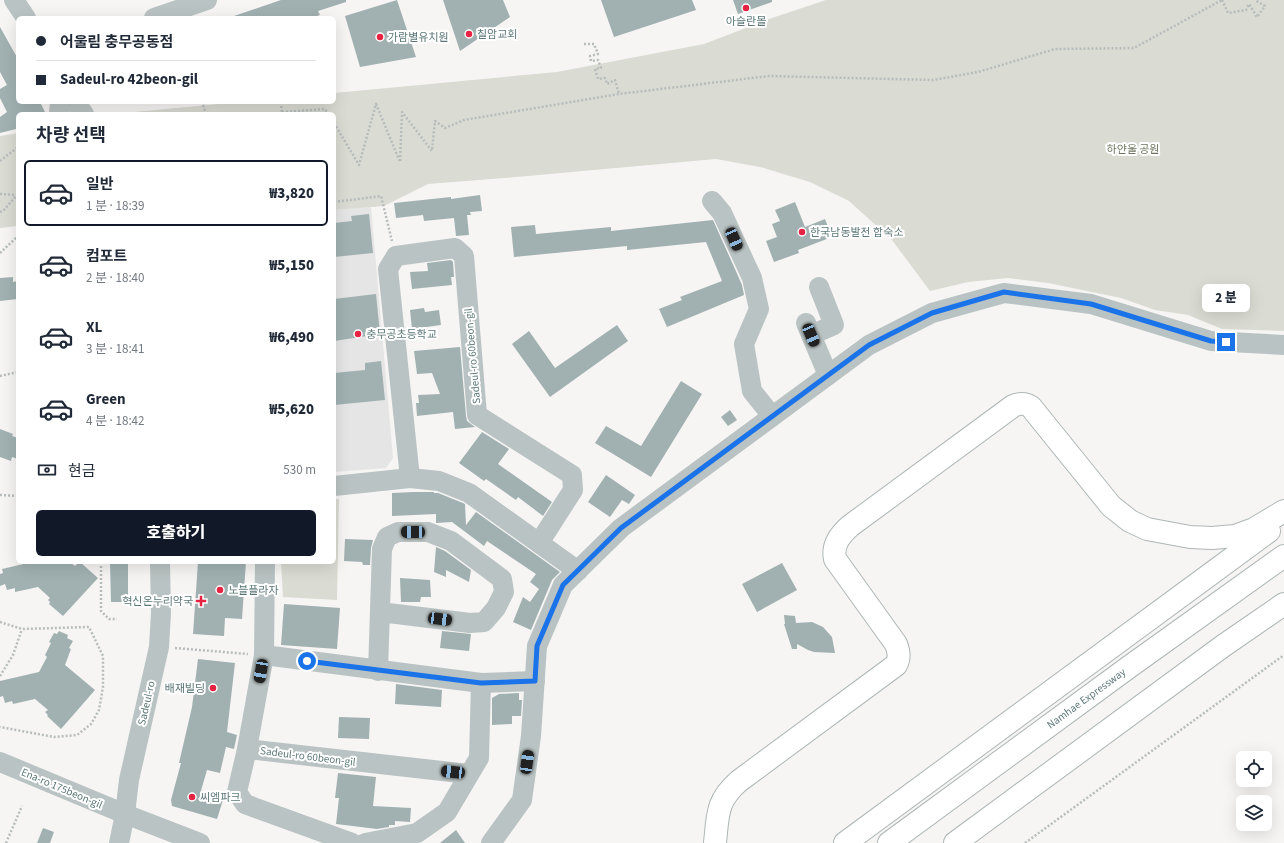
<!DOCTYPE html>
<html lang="ko">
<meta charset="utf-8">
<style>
:root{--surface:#fff;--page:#f2f2f3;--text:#1f2937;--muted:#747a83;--line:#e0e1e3;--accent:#111827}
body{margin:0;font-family:"Source Sans 3","Noto Sans KR",sans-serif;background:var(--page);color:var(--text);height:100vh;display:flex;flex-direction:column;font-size:15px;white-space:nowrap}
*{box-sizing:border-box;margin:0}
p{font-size:13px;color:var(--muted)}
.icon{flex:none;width:22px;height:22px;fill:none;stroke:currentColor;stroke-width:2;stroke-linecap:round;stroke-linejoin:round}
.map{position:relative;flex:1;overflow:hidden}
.details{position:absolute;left:16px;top:112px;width:320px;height:452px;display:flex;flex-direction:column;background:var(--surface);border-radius:6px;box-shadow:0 4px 16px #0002}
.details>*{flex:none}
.top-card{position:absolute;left:16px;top:16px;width:320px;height:88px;border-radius:6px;box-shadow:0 4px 16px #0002;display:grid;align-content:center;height:88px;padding:0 20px;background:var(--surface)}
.controls{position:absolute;left:1236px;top:751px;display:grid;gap:8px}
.controls a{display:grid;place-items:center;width:36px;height:36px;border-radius:6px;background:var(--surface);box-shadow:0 4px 16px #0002;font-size:20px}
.end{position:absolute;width:18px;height:18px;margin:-9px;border:5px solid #1a73e8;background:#fff;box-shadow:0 0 0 2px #fff}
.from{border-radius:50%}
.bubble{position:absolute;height:28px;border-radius:6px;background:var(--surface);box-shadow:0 4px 16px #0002;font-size:13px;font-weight:800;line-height:28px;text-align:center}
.car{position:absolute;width:12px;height:24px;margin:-12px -6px;border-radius:5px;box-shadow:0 0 3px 1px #0007;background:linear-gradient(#222 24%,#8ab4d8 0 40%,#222 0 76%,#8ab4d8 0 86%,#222 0)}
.top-card b{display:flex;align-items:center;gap:14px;height:38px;font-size:15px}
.top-card b+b{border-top:1px solid var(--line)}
.top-card i{width:10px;height:10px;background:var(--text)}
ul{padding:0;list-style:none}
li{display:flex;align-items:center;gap:12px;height:66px;margin:0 8px 6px;padding:0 12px;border:2px solid transparent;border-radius:6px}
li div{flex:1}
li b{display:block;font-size:15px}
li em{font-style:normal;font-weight:800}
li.current{border-color:var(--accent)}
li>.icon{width:36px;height:36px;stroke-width:1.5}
h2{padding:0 20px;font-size:18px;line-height:48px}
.pay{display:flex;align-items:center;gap:10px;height:44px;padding:0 20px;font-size:15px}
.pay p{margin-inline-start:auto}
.cta{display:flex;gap:8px;margin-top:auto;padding:8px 20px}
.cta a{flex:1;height:46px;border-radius:6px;background:var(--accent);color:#fff;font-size:16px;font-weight:800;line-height:46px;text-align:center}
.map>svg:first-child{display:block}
</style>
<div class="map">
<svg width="1284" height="843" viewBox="0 0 1284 843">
<rect width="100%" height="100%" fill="#f6f5f3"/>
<path fill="#e4e5e4" d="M 371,207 L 393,458 L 386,468 L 334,472 L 334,210 Z"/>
<g fill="#dadbd2">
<path d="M 826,0 L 1284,0 L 1284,331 L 1222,329 L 1188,315 L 1155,310 L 1121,298 L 1048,283 L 1008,278 L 968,282 L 930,291 L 892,240 L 849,201 L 810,182 L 760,167 L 716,159 L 516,177 L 428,184 L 384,206 L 334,210 L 334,114 L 113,114 L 240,102 L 334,102 L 334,93 L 557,72 L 704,44 L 769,19 Z"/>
<path d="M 18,133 L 18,226 L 0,228 L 0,136 Z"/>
<path d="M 334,499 L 339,499 L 337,600 L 283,597 L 281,562 L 334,562 Z"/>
</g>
<g fill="#a1b1b1">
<path d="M 281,0 L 346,0 L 346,2 L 318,11 L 320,15 L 311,18 L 234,18 L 234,16 Z"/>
<path d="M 397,0 L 416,57 L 360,67 L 345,16 Z"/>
<path d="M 443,0 L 503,0 L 510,17 L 460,51 Z"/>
<path d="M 601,0 L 692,0 L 696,10 L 614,37 Z"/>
<path d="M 733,0 L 772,0 L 772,2 L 738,14 Z"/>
<path d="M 0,27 L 18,59 L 18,102 L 40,102 L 46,114 L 18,114 L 18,133 L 16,129 L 0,133 L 0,117 L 7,112 L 0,98 L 0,89 L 7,85 L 0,72 Z"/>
<path d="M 480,195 L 482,211 L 470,212 L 471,215 L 467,215 L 469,235 L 456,236 L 454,218 L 424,221 L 423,215 L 396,218 L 394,203 L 451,197 L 451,199 Z"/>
<path d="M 795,202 L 805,227 L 825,219 L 832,237 L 798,250 L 799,253 L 774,262 L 766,241 L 777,237 L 772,224 L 780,221 L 775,210 Z"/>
<path d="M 369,214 L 373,253 L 334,257 L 334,223 L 352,221 L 351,216 Z"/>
<path d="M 713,220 L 735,269 L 742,285 L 744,295 L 667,327 L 659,309 L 682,300 L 680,297 L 722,281 L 706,242 L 627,250 L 627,246 L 514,257 L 511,227 L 535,225 L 536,234 L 611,227 L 611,231 Z"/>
<path d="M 451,260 L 453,262 L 454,277 L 451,277 L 452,285 L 412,289 L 410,272 L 428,271 L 427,263 Z"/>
<path d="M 13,277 L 13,282 L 18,281 L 18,299 L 0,301 L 0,278 Z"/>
<path d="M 376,294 L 380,334 L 334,341 L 334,299 Z"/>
<path d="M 424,308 L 425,312 L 439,310 L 441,325 L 412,329 L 410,310 Z"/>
<path d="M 617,325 L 628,341 L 550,397 L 512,344 L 529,331 L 555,368 Z"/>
<path d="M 460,347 L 466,416 L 467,421 L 475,427 L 455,429 L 453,412 L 417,416 L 416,403 L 419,403 L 418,395 L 440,394 L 432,373 L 417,374 L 414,351 Z"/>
<path d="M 381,361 L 385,400 L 334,405 L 334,373 L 365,370 L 365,363 Z"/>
<path d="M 681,381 L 702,394 L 651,477 L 595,443 L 606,426 L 641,446 Z"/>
<path d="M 730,410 L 737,420 L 728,426 L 721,417 Z"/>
<path d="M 0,429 L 13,434 L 12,436 L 18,438 L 18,459 L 12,457 L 11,461 L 0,457 Z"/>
<path d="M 482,432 L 509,449 L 498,464 L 552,502 L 543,516 L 518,497 L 516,500 L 486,479 L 484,481 L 459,463 Z"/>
<path d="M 606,475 L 635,495 L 629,504 L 622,500 L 610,517 L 588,502 Z"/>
<path d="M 413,492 L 434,492 L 434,493 L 438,493 L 463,503 L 465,504 L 466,525 L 476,512 L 560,572 L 552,580 L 531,630 L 513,622 L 523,597 L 530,602 L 539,589 L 530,582 L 536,574 L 487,541 L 484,546 L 452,522 L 436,523 L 436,514 L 392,516 L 392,493 Z"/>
<path d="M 345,539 L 373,540 L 371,548 L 370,565 L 363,565 L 362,562 L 344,561 Z"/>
<path d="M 436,547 L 445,551 L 471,570 L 469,582 L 446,570 L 446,577 L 434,572 Z"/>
<path d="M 32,562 L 70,562 L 75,566 L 78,563 L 80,564 L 81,563 L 98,578 L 63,616 L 49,604 L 50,602 L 48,600 L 50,598 L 38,587 L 15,592 L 15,588 L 7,590 L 5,584 L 0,586 L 0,574 L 3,573 L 2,569 Z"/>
<path d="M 110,562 L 128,562 L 128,602 L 111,602 Z"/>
<path d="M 198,562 L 246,562 L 242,619 L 225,618 L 224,636 L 193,634 Z"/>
<path d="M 782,563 L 797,590 L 757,612 L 742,584 Z"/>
<path d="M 400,578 L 430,580 L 431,597 L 421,597 L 420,602 L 401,602 Z"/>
<path d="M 284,604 L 340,608 L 337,649 L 281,645 Z"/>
<path d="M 784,615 L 795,616 L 796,623 L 812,622 L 823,627 L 832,637 L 835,653 L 814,652 L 808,650 L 797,644 L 797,649 L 792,649 L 784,624 L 785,624 Z"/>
<path d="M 59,631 L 68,635 L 67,638 L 73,641 L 69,648 L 71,649 L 65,665 L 95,690 L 61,729 L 47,716 L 48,715 L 45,712 L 48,710 L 35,699 L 13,704 L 12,701 L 5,703 L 3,696 L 0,697 L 0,681 L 39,672 L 47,657 L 45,655 L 51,643 L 49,642 L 54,633 L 57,634 Z"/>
<path d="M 442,631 L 471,634 L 469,651 L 440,648 Z"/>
<path d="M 198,659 L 235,663 L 227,732 L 237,735 L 234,749 L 226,747 L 220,773 L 207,770 L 200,794 L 223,800 L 217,819 L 172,806 L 171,800 L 181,763 L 179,763 L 192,707 Z"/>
<path d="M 396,684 L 442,690 L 441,707 L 395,704 Z"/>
<path d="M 519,693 L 519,700 L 522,700 L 521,716 L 512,716 L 512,724 L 492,725 L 492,698 L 499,694 Z"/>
<path d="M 339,717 L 370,718 L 369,739 L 338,738 Z"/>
<path d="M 338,773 L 376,777 L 373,806 L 411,808 L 410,822 L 395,821 L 395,825 L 389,825 L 389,827 L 377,829 L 336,824 L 339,798 L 335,798 Z"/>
<path d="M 43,828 L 54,832 L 50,843 L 37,843 Z"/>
<path d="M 456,830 L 465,843 L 440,843 Z"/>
</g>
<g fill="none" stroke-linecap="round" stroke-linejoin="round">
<g stroke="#aeb6b6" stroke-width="24">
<g id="highway">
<path d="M 715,843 C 718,815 716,801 739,781 L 896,665 C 900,658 899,652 896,644 L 835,559 C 832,545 840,535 850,526 L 1013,406 C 1020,403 1025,403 1031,407 L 1111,506 L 1130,521 L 1147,529 L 1190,537 L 1212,538 L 1235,536 L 1254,529 L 1284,511"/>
<path d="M 845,843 L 1269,531"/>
<path d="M 889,843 L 1129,667 L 1284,556"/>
<path d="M 955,843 L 1223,646 L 1284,604"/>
</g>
</g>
<g stroke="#b7bdbd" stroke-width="2.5" stroke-dasharray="2 2" stroke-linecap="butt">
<path d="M 1222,0 L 1228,13 L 1246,10 L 1249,4 L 1257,17 L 1265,6 L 1255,0"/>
<path d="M 584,44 L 594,44 L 598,54 L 590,56 L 591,61 L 598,60 L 601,68 L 595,69 L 598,79 L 605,78 L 607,84 L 615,80 L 619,94"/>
<path d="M 281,102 L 282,114"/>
<path d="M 203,105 L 206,114"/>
<path d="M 282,112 L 325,109 L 328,114"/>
<path d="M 334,123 L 359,165 L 376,104 L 400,162 L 402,112 L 432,151 L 435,121 L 445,128 L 464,120 L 619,94 L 769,76 L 933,80 L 978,72 L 1055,49 L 1134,48 L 1222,0"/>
<path d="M 0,161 L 18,147"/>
<path d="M 0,194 L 17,195"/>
<path d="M 334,202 L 381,196 L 392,241"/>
<path d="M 0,212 L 3,211 L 17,195"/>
<path d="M 0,253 L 18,236"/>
<path d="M 0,376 L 18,372"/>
<path d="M 0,495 L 18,496"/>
<path d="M 101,562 L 101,611 L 109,619 L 117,619"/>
<path d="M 0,622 L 22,629 L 89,627 L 103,656 L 103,687 L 99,710 L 91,724 L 77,735 L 54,737 L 0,727"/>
<path d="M 175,648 L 248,654"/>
<path d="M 0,676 L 13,655 L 22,629"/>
<path d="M 6,843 L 22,806"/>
<path d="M 1025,843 L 1284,655"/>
</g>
<g stroke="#bac3c3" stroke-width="20">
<path d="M 14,0 L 26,18"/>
<path d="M 154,18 L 207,0"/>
<path d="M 75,102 L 84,114"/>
<path d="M 60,114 L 59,112 L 60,102"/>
<path d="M 712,201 L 722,213 L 752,278 L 759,309 L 744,344 L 752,391 L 772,416"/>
<path d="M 806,323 L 828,375"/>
<path d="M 811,335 L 834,325 L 819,287"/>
<path d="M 410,478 L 388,269 L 396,256 L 455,248 L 464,256 L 477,415 L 572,475 L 573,490 L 539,543"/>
<path d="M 334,486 L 410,478 L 439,481 L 469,493 L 578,571"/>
<path d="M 265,562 L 264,655 L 247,749 L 237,792 L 245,804 L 352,843"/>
<path d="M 264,655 L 481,683 L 535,681"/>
<path d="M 378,671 L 382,549 L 387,537 L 398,532 L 428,532 L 451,541 L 502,579 L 504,592 L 496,608 L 484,622 L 470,623 L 380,612"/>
<path d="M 247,749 L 469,774"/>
<path d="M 0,762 L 125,814 L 200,843"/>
<path d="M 119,843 L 125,814 L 129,780 L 159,647 L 161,613 L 160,562"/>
<path d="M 365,843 L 417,833 L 447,812 L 479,758 L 481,683"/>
<path d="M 491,843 L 522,800 L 531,736 L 537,646 L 563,585 L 621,528 L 869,345 L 932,313 L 1004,293 L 1091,304 L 1211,341 L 1284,345"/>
</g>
<use href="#highway" stroke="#fff" stroke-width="22"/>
</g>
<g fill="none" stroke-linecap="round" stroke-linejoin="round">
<path stroke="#1a73e8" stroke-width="5" d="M 307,661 L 481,683 L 535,681 L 537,646 L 563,585 L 621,528 L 869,345 L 932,313 L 1004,292 L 1091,304 L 1211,341 L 1226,342"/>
</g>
<g fill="#e62343" stroke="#fff" stroke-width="1.5">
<circle cx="746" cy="8" r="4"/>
<circle cx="469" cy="34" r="4"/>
<circle cx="380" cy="37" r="4"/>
<circle cx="802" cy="232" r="4"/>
<circle cx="358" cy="334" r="4"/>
<circle cx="220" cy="590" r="4"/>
<path d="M199 595h4v4h4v4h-4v4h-4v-4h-4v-4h4z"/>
<circle cx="213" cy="688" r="4"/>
<circle cx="192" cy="797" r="4"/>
</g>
<g text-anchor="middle" stroke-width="4" stroke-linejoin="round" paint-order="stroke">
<g font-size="11" fill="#5d7878" stroke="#fff" text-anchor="start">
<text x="746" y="25" text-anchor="middle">아슬란몰</text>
<text x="477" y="38">칠암교회</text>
<text x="388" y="41">가람별유치원</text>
<text x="810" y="236">한국남동발전 합숙소</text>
<text x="366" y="338">충무공초등학교</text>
<text x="228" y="594">노블플라자</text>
<text x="193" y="605" text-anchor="end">혁신온누리약국</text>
<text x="205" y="692" text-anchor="end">배재빌딩</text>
<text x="200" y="801">씨엠파크</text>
</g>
<g font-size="11" fill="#6d7660" stroke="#fff">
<text x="1133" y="153">하얀울 공원</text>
</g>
<g font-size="11" fill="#5d7878" stroke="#fff">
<text transform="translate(472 356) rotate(-95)" y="4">Sadeul-ro 60beon-gil</text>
<text transform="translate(1086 698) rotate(-36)" y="4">Namhae Expressway</text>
<text transform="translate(146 703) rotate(-77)" y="4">Sadeul-ro</text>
<text transform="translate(308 756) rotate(7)" y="4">Sadeul-ro 60beon-gil</text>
<text transform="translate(62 788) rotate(23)" y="4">Ena-ro 175beon-gil</text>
</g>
</g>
</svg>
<div class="controls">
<a><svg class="icon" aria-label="locate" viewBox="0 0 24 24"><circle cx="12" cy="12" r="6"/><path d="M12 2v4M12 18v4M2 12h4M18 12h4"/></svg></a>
<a><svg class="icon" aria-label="layers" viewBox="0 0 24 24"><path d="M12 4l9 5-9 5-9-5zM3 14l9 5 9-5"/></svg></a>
</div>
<i class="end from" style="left:307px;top:661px"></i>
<i class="end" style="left:1226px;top:342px"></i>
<div class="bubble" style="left:1202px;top:284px;width:48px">2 분</div>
<i class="car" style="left:734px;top:239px;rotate:156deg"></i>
<i class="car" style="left:811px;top:335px;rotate:157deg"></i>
<i class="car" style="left:413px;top:532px;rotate:271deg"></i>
<i class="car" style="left:440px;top:619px;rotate:97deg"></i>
<i class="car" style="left:261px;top:671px;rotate:190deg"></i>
<i class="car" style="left:527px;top:762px;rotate:8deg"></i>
<i class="car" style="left:453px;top:772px;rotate:276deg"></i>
<div class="top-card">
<b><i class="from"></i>어울림 충무공동점</b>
<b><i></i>Sadeul-ro 42beon-gil</b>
</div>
<section class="details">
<h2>차량 선택</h2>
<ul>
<li class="current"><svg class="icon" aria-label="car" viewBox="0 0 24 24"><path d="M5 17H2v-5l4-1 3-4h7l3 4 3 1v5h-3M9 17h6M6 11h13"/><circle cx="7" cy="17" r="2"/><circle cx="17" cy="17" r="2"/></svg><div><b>일반</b><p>1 분 · 18:39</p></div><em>₩3,820</em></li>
<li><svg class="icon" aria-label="car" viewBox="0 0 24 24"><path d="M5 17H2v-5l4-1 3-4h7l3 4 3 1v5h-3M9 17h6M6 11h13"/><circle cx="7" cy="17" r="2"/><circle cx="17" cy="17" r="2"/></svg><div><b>컴포트</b><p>2 분 · 18:40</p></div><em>₩5,150</em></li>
<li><svg class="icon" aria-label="car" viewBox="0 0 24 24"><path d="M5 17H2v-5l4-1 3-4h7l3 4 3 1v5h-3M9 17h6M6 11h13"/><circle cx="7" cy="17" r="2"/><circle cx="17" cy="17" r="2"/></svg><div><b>XL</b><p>3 분 · 18:41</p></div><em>₩6,490</em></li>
<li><svg class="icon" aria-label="car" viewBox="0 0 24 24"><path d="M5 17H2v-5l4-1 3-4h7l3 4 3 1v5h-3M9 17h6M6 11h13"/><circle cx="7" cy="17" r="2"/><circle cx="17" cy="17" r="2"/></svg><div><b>Green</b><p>4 분 · 18:42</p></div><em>₩5,620</em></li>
</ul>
<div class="pay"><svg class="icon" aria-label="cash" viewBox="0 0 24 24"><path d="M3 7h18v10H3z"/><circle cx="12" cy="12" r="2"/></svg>현금<p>530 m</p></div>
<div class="cta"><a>호출하기</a></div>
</section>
</div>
